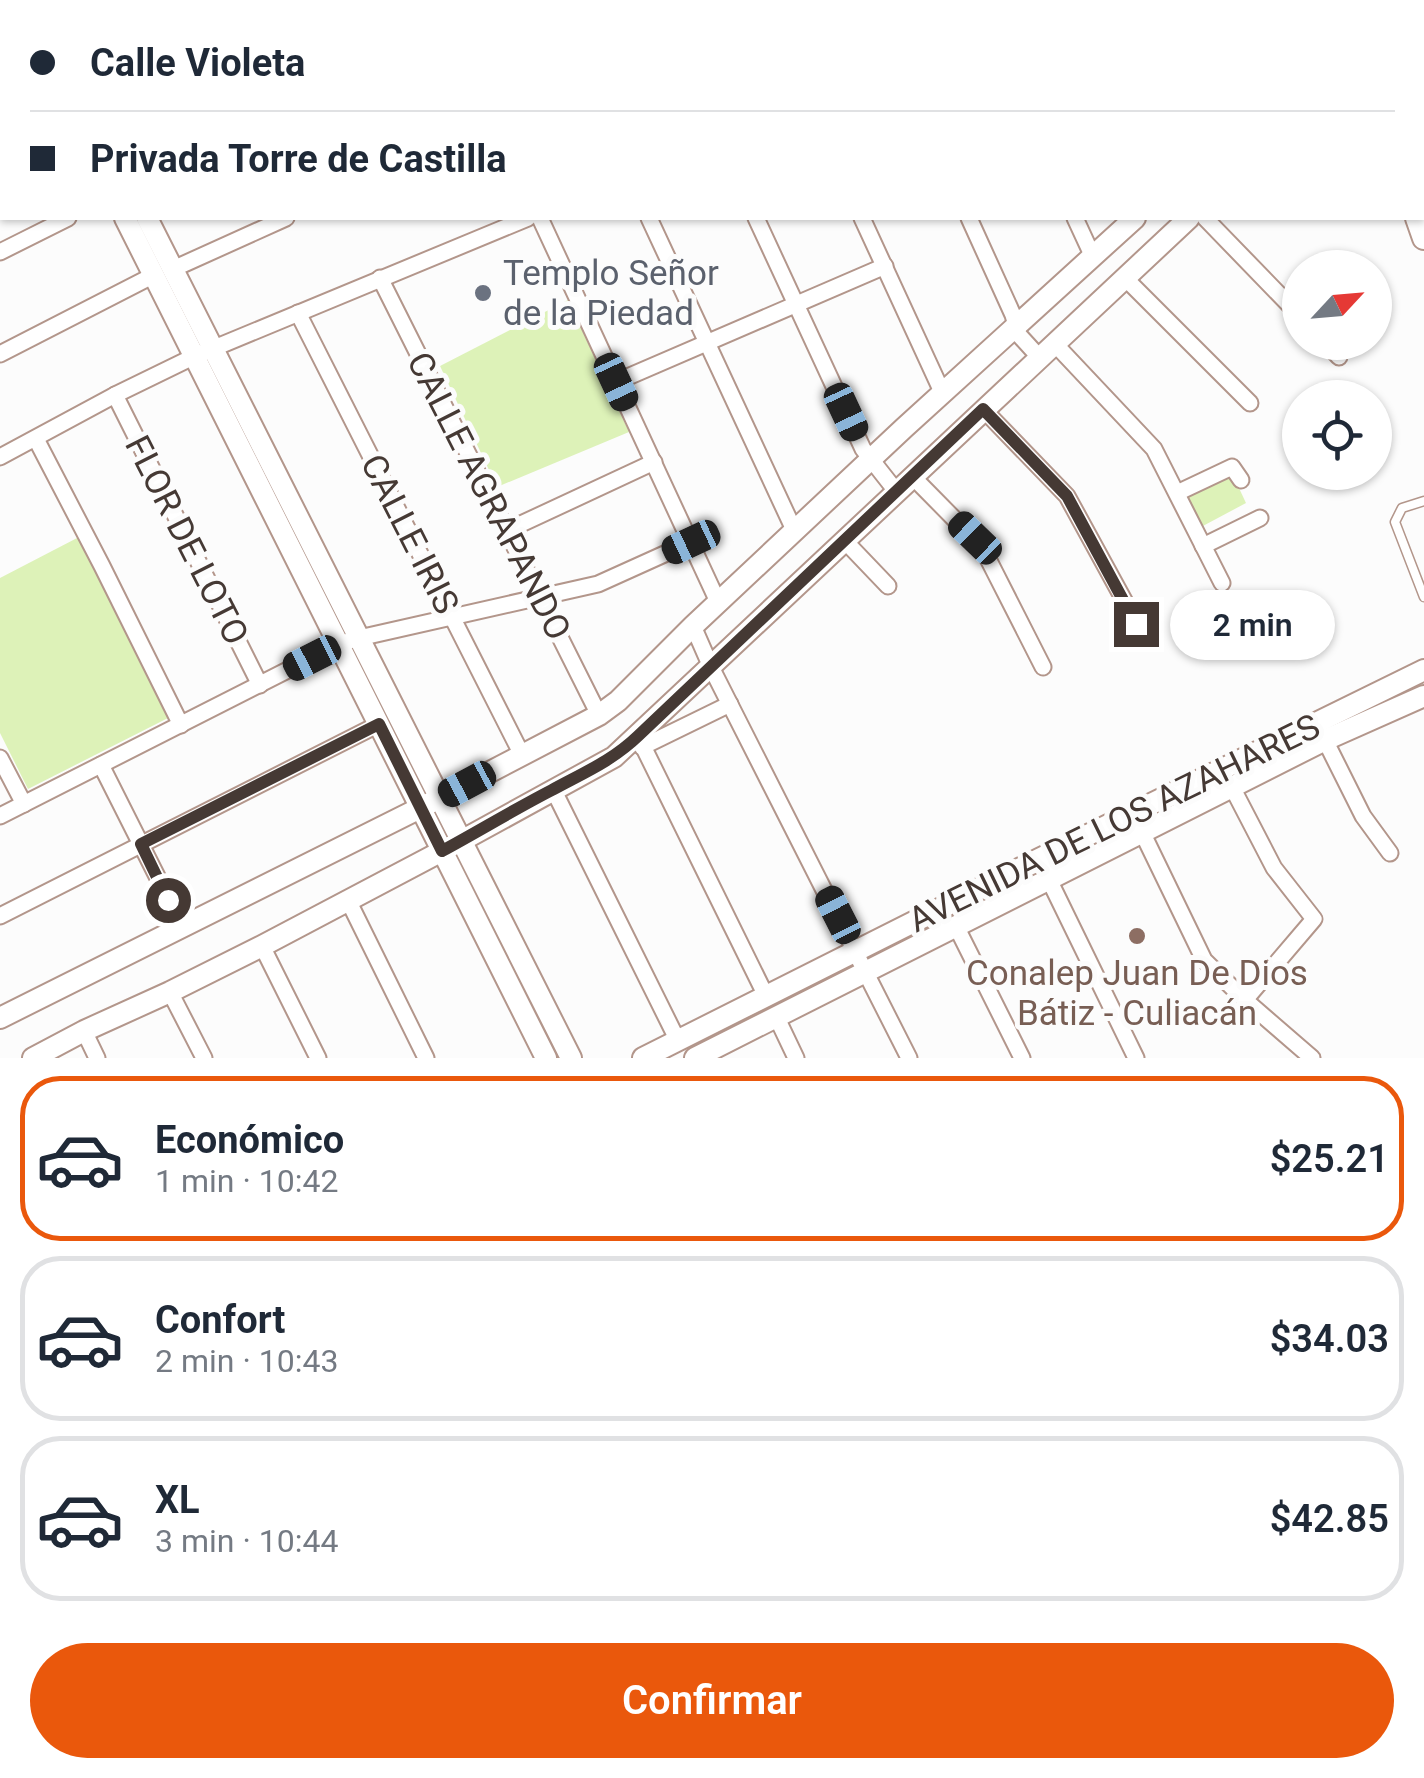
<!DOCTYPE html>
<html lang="es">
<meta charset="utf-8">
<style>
:root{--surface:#fff;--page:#f2f2f3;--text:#1f2937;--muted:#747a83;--line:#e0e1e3;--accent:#ea580c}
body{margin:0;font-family:Roboto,sans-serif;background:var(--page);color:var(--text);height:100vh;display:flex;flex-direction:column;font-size:38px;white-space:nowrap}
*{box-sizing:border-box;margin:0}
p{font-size:32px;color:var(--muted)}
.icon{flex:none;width:55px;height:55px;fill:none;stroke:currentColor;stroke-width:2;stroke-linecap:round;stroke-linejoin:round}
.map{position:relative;height:1058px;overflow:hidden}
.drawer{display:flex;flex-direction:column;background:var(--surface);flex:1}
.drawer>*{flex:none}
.hud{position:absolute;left:0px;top:0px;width:1425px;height:220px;box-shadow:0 2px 8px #0004;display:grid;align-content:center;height:220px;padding:0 30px;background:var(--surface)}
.needle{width:65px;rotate:64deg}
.tools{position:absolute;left:1282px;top:250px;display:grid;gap:20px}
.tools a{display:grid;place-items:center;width:110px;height:110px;border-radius:50%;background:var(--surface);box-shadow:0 2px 8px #0004;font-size:50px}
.end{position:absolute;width:45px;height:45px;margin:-22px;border:12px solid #453934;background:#fff;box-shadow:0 0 0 5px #fff}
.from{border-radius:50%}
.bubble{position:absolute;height:70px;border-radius:35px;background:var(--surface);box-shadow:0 2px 8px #0004;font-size:32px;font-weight:600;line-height:70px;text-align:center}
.car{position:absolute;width:30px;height:60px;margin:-30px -15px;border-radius:12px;box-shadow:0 0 8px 2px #0007;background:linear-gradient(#222 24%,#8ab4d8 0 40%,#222 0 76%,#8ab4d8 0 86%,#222 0)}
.hud b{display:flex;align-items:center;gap:35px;height:95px;font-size:38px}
.hud b+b{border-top:2px solid var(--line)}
.hud i{width:25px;height:25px;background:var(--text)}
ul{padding:18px 0 0;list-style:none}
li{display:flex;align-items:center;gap:30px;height:165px;margin:0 20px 15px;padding:0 10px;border:5px solid var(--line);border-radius:40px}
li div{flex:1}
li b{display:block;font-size:38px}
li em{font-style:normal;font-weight:600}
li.selected{border-color:var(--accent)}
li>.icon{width:90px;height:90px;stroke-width:1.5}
.cta{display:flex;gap:20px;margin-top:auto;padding:20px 30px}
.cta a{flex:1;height:115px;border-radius:60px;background:var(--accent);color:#fff;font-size:40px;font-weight:600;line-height:115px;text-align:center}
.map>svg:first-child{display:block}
</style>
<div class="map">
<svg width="1424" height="1058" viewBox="0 0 1424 1058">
<rect width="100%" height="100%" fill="#fcfcfc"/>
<g fill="#ddf2b8">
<path d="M 568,300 L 629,432 L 497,487 L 440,366 Z"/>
<path d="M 1230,469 L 1246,503 L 1201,527 L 1185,492 Z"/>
<path d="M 79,537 L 170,717 L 28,789 L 0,733 L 0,578 Z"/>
</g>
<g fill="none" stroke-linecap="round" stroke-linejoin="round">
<g stroke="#b3968b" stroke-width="11">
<path id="service" d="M 1424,501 L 1402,508 L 1395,522 L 1424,597"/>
</g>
<g stroke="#b3968b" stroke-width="19">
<g id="minor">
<path d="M 428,0 L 429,2"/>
<path d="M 508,0 L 508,2"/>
<path d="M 589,0 L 590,2"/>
<path d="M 737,0 L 738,2"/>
<path d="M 918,0 L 919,2"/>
<path d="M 1082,0 L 1084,2"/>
<path d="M 108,2 L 113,0"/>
<path d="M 334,2 L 339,0"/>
<path d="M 1006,2 L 1011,0"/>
<path d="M 0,53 L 2,52"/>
<path d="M 540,218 L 719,604"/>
<path d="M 649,218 L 795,532"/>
<path d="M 756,218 L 863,449 L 896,491"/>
<path d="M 862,218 L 943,394"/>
<path d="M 969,218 L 1013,315 L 1019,335 L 1040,358"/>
<path d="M 1075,218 L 1093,257"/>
<path d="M 1205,218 L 1300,316"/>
<path d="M 0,252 L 68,218"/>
<path d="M 173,269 L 286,218"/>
<path d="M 380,278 L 599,715"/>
<path d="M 1125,278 L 1250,403"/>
<path d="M 298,313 L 522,755"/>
<path d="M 1325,342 L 1339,357"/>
<path d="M 1055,344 L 1154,449 L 1222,583"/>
<path d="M 0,354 L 154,275"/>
<path d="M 616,382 L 885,266"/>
<path d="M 115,395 L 260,685"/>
<path d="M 983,409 L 1067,496 L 1137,624"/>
<path d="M 36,439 L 102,566 L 181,725"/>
<path d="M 0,457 L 115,395 L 195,356 L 528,218"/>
<path d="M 912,476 L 982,547 L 1043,667"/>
<path d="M 1177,493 L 1232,467 L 1241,480"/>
<path d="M 506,531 L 654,462"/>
<path d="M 844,540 L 888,586"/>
<path d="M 1203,546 L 1260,518"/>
<path d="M 693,626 L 711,667 L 909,1058"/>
<path d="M 638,736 L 766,996"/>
<path d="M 1325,740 L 1363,816 L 1390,853"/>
<path d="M 642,747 L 730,704"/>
<path d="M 0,758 L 24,804"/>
<path d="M 101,765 L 183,928"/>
<path d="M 1232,787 L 1274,868 L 1314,919 L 1245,1000"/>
<path d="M 553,789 L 677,1039"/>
<path d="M 0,816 L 339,644 L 359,638 L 598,584 L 691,542"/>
<path d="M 1142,832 L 1204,960 L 1245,1000 L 1312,1058"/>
<path d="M 1039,859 L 1136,1058"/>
<path d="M 348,900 L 426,1058"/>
<path d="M 0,916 L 379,724"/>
<path d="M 956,926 L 1022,1058"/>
<path d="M 262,946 L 318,1058"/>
<path d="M 170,992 L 204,1058"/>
<path d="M 776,1016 L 796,1058"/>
<path d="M 84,1031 L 97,1058"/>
</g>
</g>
<g stroke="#b3968b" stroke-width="24">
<g id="tertiary">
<path d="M 17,0 L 18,2"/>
<path d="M 37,0 L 39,2"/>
<path d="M 1422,52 L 1424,52"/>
<path d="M 1422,78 L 1424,77"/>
<path d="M 125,218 L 546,1058"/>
<path d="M 147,218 L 571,1058"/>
<path d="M 0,1018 L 440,798 L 599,715 L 618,701 L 693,626 L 904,428 L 1135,218"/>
<path d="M 33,1058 L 84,1031 L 170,992 L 262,946 L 461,841 L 614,757 L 1189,218"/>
<path d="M 643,1058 L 1039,859 L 1424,670"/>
<path d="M 695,1058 L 1325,740 L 1424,696"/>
</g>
</g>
<g stroke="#b3968b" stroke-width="26">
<g id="secondary">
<path d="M 1350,0 L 1351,2"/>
<path d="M 1380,0 L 1381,2"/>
<path d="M 1422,22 L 1424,22"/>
<path d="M 1422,130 L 1424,134"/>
<path d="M 1417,218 L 1424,238"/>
</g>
</g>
<use href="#service" stroke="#fff" stroke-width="8"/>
<use href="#minor" stroke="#fff" stroke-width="15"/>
<use href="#tertiary" stroke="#fff" stroke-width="20"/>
<use href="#secondary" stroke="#fff" stroke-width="22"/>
</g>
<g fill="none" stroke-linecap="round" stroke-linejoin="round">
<path stroke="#453934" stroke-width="12" d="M 168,900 L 141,844 L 379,724 L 442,851 C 479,831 515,809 552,790 C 583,773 612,761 638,736 L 983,409 L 1067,496 L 1136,624"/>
</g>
<circle fill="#6b7280" stroke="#fcfcfc" stroke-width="4" cx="483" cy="293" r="10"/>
<circle fill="#8d6e63" stroke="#fcfcfc" stroke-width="4" cx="1137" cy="936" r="10"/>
<g text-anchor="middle" stroke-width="10" stroke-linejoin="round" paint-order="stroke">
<g font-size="35" fill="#5b616d" stroke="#fcfcfc" text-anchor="start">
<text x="503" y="285">Templo Señor<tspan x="503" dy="40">de la Piedad</tspan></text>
</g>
<g font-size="35" fill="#453934" stroke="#fcfcfc">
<text transform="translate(489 496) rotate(63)" y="12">CALLE AGRAPANDO</text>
<text transform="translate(410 534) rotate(63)" y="12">CALLE IRIS</text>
<text transform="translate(187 540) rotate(63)" y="12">FLOR DE LOTO</text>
<text transform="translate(1114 823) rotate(-26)" y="12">AVENIDA DE LOS AZAHARES</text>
</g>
<g font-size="35" fill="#785e54" stroke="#fcfcfc">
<text x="1137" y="985">Conalep Juan De Dios<tspan x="1137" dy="40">Bátiz - Culiacán</tspan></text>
</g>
</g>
</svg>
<div class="tools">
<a><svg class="needle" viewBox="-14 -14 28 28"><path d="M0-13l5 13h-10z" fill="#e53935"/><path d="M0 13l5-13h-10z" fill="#747a83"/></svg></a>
<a><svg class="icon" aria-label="locate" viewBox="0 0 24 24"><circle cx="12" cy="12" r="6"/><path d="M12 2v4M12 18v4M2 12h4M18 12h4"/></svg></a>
</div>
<i class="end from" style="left:168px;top:900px"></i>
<i class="end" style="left:1136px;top:624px"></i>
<div class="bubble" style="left:1170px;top:590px;width:165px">2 min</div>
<i class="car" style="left:616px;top:382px;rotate:155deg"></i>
<i class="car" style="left:846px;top:412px;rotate:155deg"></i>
<i class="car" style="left:975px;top:538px;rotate:314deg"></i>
<i class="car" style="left:691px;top:542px;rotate:245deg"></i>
<i class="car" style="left:312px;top:658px;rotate:243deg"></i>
<i class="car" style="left:467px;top:784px;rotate:242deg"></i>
<i class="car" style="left:838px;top:915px;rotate:333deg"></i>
<div class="hud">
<b><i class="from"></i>Calle Violeta</b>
<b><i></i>Privada Torre de Castilla</b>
</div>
</div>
<section class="drawer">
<ul>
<li class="selected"><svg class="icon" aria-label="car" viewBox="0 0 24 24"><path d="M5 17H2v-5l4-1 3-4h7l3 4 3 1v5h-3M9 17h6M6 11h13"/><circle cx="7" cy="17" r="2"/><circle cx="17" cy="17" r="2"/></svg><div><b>Económico</b><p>1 min · 10:42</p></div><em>$25.21</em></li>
<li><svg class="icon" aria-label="car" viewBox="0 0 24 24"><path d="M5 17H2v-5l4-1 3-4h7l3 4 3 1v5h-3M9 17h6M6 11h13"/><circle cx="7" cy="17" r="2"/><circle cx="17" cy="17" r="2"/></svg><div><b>Confort</b><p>2 min · 10:43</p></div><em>$34.03</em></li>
<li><svg class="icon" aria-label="car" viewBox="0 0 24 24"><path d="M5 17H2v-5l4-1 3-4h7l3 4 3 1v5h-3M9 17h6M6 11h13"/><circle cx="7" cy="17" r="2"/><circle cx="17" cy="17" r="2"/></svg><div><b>XL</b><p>3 min · 10:44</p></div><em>$42.85</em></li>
</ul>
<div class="cta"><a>Confirmar</a></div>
</section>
